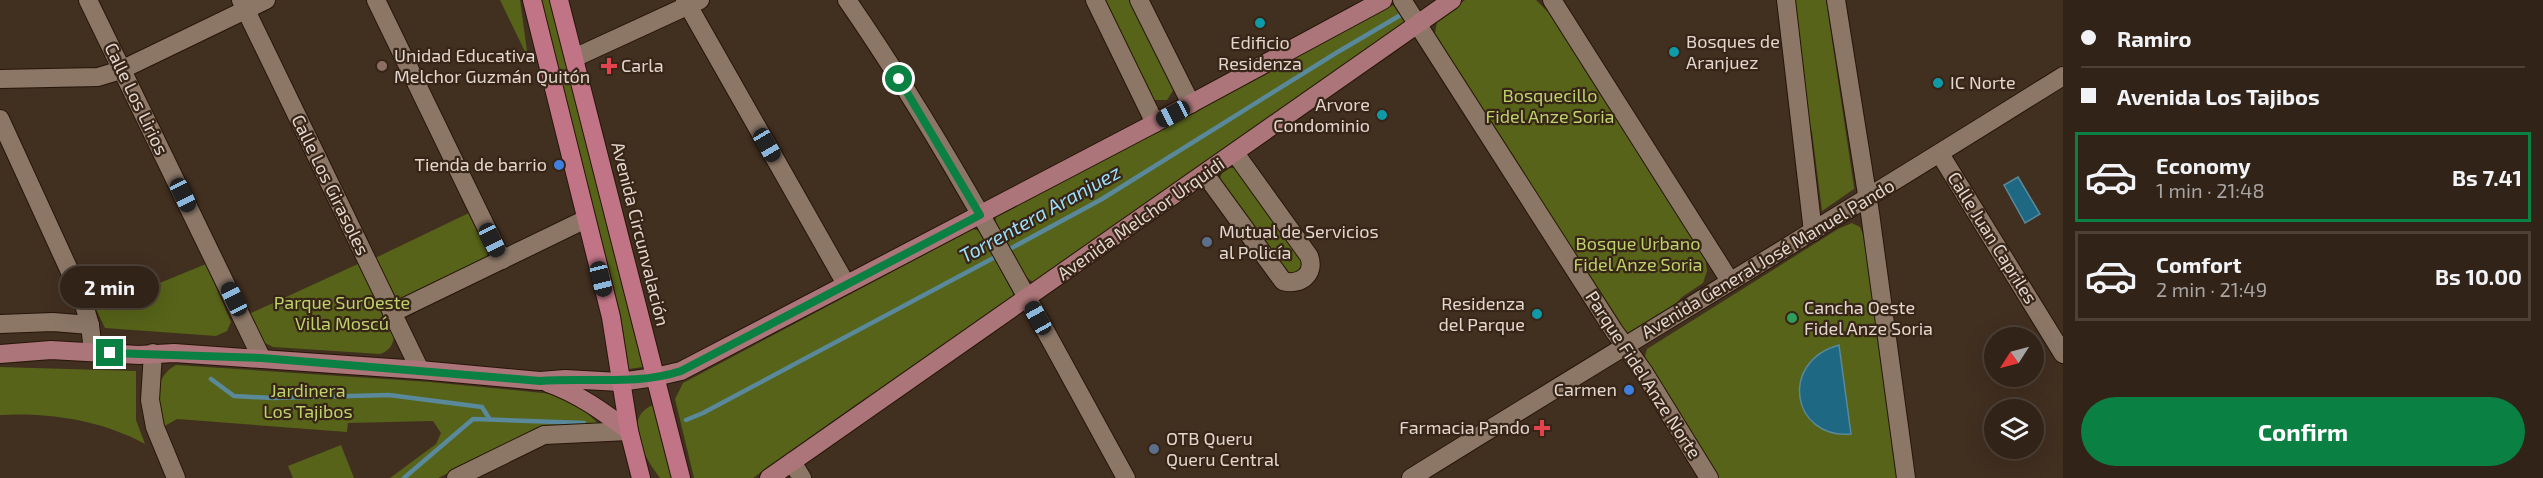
<!DOCTYPE html>
<meta charset="utf-8">
<style>
:root{--surface:#312318;--page:#3d2f25;--text:#f1f3f6;--muted:#a8a4a2;--line:#4c4037;--accent:#0b8043}
body{margin:0;font-family:"Exo 2",sans-serif;background:var(--page);color:var(--text);height:100vh;display:flex;flex-direction:column;font-size:22px;white-space:nowrap}
*{box-sizing:border-box;margin:0}
p{font-size:20px;color:var(--muted)}
.icon{flex:none;width:33px;height:33px;fill:none;stroke:currentColor;stroke-width:2;stroke-linecap:round;stroke-linejoin:round}
.map{position:relative;flex:1;overflow:hidden}
.panel{display:flex;flex-direction:column;background:var(--surface);width:480px}
.panel>*{flex:none}
.hud{display:grid;align-content:center;height:132px;padding:0 18px;background:var(--surface)}
.needle{width:39px;rotate:234deg}
.controls{position:absolute;left:1984px;top:327px;display:grid;gap:12px}
.controls a{display:grid;place-items:center;width:60px;height:60px;border-radius:50%;background:var(--surface);box-shadow:0 6px 24px #0002,0 0 0 2px var(--line);font-size:30px}
.end{position:absolute;width:27px;height:27px;margin:-14px;border:8px solid #0b8043;background:#fff;box-shadow:0 0 0 3px #fff}
.from{border-radius:50%}
.bubble{position:absolute;height:42px;border-radius:21px;background:var(--surface);box-shadow:0 6px 24px #0002,0 0 0 2px var(--line);font-size:20px;font-weight:700;line-height:42px;text-align:center}
.car{position:absolute;width:18px;height:36px;margin:-18px -9px;border-radius:8px;box-shadow:0 0 4px 2px #0007;background:linear-gradient(#222 24%,#8ab4d8 0 40%,#222 0 76%,#8ab4d8 0 86%,#222 0)}
.hud b{display:flex;align-items:center;gap:21px;height:57px;font-size:22px}
.hud b+b{border-top:2px solid var(--line)}
.hud i{width:15px;height:15px;background:var(--text)}
ul{padding:0;list-style:none}
li{display:flex;align-items:center;gap:18px;height:90px;margin:0 12px 9px;padding:0 6px;border:3px solid var(--line);border-radius:0px}
li div{flex:1}
li b{display:block;font-size:22px}
li em{font-style:normal;font-weight:700}
li.active{border-color:var(--accent)}
li>.icon{width:54px;height:54px;stroke-width:1.5}
.cta{display:flex;gap:12px;margin-top:auto;padding:12px 18px}
.cta a{flex:1;height:69px;border-radius:36px;background:var(--accent);color:#fff;font-size:24px;font-weight:700;line-height:69px;text-align:center}
main{display:flex;flex:1;min-height:0}
.map>svg:first-child{display:block}
</style>
<main>
<div class="map">
<svg width="2063" height="478" viewBox="0 0 2063 478">
<rect width="100%" height="100%" fill="#412f20"/>
<g fill="#566318">
<path d="M 500,0 L 520,0 L 528,58 Z"/>
<path d="M 541,0 L 550,0 L 643,367 L 629,369 L 621,316 Z"/>
<path d="M 1101,0 L 1131,0 L 1174,89 L 1167,100 L 1153,100 Z"/>
<path d="M 1465,0 L 1536,0 L 1549,13 L 1573,51 L 1579,53 L 1584,62 L 1582,66 L 1705,256 L 1707,271 L 1703,283 L 1682,297 L 1668,312 L 1622,336 L 1609,336 L 1603,331 L 1600,320 L 1435,33 L 1437,22 Z"/>
<path d="M 1794,0 L 1826,0 L 1854,187 L 1854,189 L 1822,211 L 1812,132 L 1806,114 Z"/>
<path d="M 1393,5 L 1404,14 L 1404,23 L 1036,283 C 1021,279 993,233 996,217 L 1194,113 Z"/>
<path d="M 1229,168 L 1236,168 L 1306,266 L 1289,278 L 1220,179 L 1222,172 Z"/>
<path d="M 473,211 L 489,249 L 486,258 L 400,300 L 395,299 L 373,259 Z"/>
<path d="M 1852,223 L 1860,227 L 1867,245 L 1899,478 L 1718,478 L 1650,367 L 1645,356 L 1647,349 L 1838,229 Z"/>
<path d="M 973,229 L 980,231 L 1013,293 L 1014,299 L 857,404 L 753,478 L 694,478 L 675,399 L 683,383 Z"/>
<path d="M 360,263 L 394,334 C 394,345 389,351 380,354 L 273,347 L 265,343 L 249,314 Z"/>
<path d="M 206,264 L 231,322 L 227,331 L 216,336 L 105,328 L 96,309 Z"/>
<path d="M 176,365 L 430,382 L 553,394 L 577,404 L 601,426 L 533,431 L 438,478 L 390,478 L 436,444 L 441,433 L 433,421 L 348,423 L 347,432 L 177,419 L 163,427 C 157,404 152,378 176,365 Z"/>
<path d="M 0,367 L 136,371 L 136,420 L 145,444 C 102,420 48,412 0,415 Z"/>
<path d="M 653,405 L 673,478 L 660,478 C 646,460 620,418 653,405 Z"/>
<path d="M 341,445 L 354,478 L 293,478 L 288,466 Z"/>
</g>
<g fill="#1e6883" stroke="#59899a" stroke-width="1.5">
<path d="M 2018,177 L 2040,214 L 2025,223 L 2004,185 Z"/>
<path d="M 1839,345 L 1851,434 C 1792,439 1778,362 1839,345 Z"/>
</g>
<g fill="none" stroke-linecap="round" stroke-linejoin="round">
<g stroke="#59899a" stroke-width="4.5">
<path d="M 1006,251 L 1102,199 L 1336,53 L 1399,16"/>
<path d="M 211,379 L 234,396 L 273,398 L 389,395 L 482,407 L 489,418"/>
<path d="M 686,420 L 703,413 L 999,255"/>
<path d="M 404,478 L 473,419 L 584,423"/>
</g>
<g stroke="#271609" stroke-width="20">
<g id="minor">
<path d="M 88,0 L 262,359"/>
<path d="M 241,0 L 420,370"/>
<path d="M 376,0 L 502,260"/>
<path d="M 685,0 L 846,284"/>
<path d="M 847,0 C 952,152 1037,317 1126,478"/>
<path d="M 1095,0 L 1155,123"/>
<path d="M 1139,0 L 1191,104"/>
<path d="M 1402,0 L 1614,331 L 1643,371 L 1709,478"/>
<path d="M 1552,0 L 1730,281"/>
<path d="M 1786,0 L 1813,232"/>
<path d="M 1836,0 L 1870,213 L 1906,478"/>
<path d="M 574,58 L 700,0"/>
<path d="M 0,79 L 98,77 L 121,70 L 266,0"/>
<path d="M 0,119 L 82,298 L 90,325 L 93,351"/>
<path d="M 1940,154 L 2063,354"/>
<path d="M 1205,174 L 1283,281 C 1300,286 1316,274 1309,256 L 1235,153"/>
<path d="M 392,313 L 586,219"/>
<path d="M 0,324 L 53,322 L 90,325"/>
<path d="M 153,353 L 150,400 L 155,427 L 176,478"/>
<path d="M 792,462 L 802,478"/>
<path d="M 456,478 L 544,435 L 629,431"/>
<path d="M 1411,478 C 1628,343 1847,212 2063,76"/>
</g>
</g>
<g stroke="#271609" stroke-width="20">
<g id="major">
<path d="M 0,354 L 51,350 L 139,355 L 174,353 L 420,370 L 540,381 L 565,379 L 620,382 L 655,377 L 681,371 L 1155,123 L 1383,0"/>
<path d="M 548,383 C 579,394 602,411 629,431"/>
<path d="M 769,478 L 1452,0"/>
</g>
</g>
<g stroke="#271609" stroke-width="20">
<g id="highway">
<path d="M 532,0 L 611,317 L 629,431 L 641,478"/>
<path d="M 559,0 L 681,478"/>
</g>
</g>
<use href="#minor" stroke="#8c7767" stroke-width="18"/>
<use href="#major" stroke="#ab7579" stroke-width="18"/>
<use href="#highway" stroke="#c07485" stroke-width="18"/>
</g>
<g fill="none" stroke-linecap="round" stroke-linejoin="round">
<path stroke="#0b8043" stroke-width="8" d="M 110,353 L 262,358 L 540,381 C 588,377 635,386 681,371 L 980,215 L 899,79"/>
</g>
<g fill="#0f9aa8" stroke="#372517" stroke-width="2">
<circle cx="1260" cy="23" r="6"/>
<circle cx="1674" cy="52" r="6"/>
<circle cx="1938" cy="83" r="6"/>
<circle cx="1382" cy="115" r="6"/>
<circle cx="1537" cy="314" r="6"/>
</g>
<circle fill="#8d6e63" stroke="#372517" stroke-width="2" cx="382" cy="66" r="6"/>
<g fill="#e0444e" stroke="#372517" stroke-width="2">
<path d="M606 57h6v6h6v6h-6v6h-6v-6h-6v-6h6z"/>
<path d="M1539 419h6v6h6v6h-6v6h-6v-6h-6v-6h6z"/>
</g>
<g fill="#3f7fe0" stroke="#372517" stroke-width="2">
<circle cx="559" cy="165" r="6"/>
<circle cx="1629" cy="390" r="6"/>
</g>
<g fill="#5c6f8a" stroke="#372517" stroke-width="2">
<circle cx="1207" cy="242" r="6"/>
<circle cx="1154" cy="449" r="6"/>
</g>
<circle fill="#2e9e5b" stroke="#372517" stroke-width="2" cx="1792" cy="318" r="6"/>
<g text-anchor="middle" stroke-width="4.5" stroke-linejoin="round" paint-order="stroke">
<g font-size="18" fill="#e3d6ce" stroke="#372517" text-anchor="start">
<text x="1686" y="48">Bosques de<tspan x="1686" dy="21">Aranjuez</tspan></text>
<text x="1260" y="49" text-anchor="middle">Edificio<tspan x="1260" dy="21">Residenza</tspan></text>
<text x="394" y="62">Unidad Educativa<tspan x="394" dy="21">Melchor Guzmán Quitón</tspan></text>
<text x="621" y="72">Carla</text>
<text x="1950" y="89">IC Norte</text>
<text x="1370" y="111" text-anchor="end">Arvore<tspan x="1370" dy="21">Condominio</tspan></text>
<text x="547" y="171" text-anchor="end">Tienda de barrio</text>
<text x="1219" y="238">Mutual de Servicios<tspan x="1219" dy="21">al Policía</tspan></text>
<text x="1525" y="310" text-anchor="end">Residenza<tspan x="1525" dy="21">del Parque</tspan></text>
<text x="1804" y="314">Cancha Oeste<tspan x="1804" dy="21">Fidel Anze Soria</tspan></text>
<text x="1617" y="396" text-anchor="end">Carmen</text>
<text x="1530" y="434" text-anchor="end">Farmacia Pando</text>
<text x="1166" y="445">OTB Queru<tspan x="1166" dy="21">Queru Central</tspan></text>
</g>
<g font-size="18" fill="#bdd26b" stroke="#372517">
<text x="1550" y="102">Bosquecillo<tspan x="1550" dy="21">Fidel Anze Soria</tspan></text>
<text x="1638" y="250">Bosque Urbano<tspan x="1638" dy="21">Fidel Anze Soria</tspan></text>
<text x="342" y="309">Parque SurOeste<tspan x="342" dy="21">Villa Moscú</tspan></text>
<text x="308" y="397">Jardinera<tspan x="308" dy="21">Los Tajibos</tspan></text>
</g>
<g font-size="18" fill="#e3d6ce" stroke="#372517">
<text transform="translate(136 99) rotate(64)" y="6">Calle Los Lirios</text>
<text transform="translate(330 185) rotate(64)" y="6">Calle Los Girasoles</text>
<text transform="translate(1141 219) rotate(-35)" y="6">Avenida Melchor Urquidi</text>
<text transform="translate(640 234) rotate(76)" y="6">Avenida Circunvalación</text>
<text transform="translate(1992 238) rotate(58)" y="6">Calle Juan Capriles</text>
<text transform="translate(1768 259) rotate(-31)" y="6">Avenida General José Manuel Pando</text>
<text transform="translate(1643 375) rotate(57)" y="6">Parque Fidel Anze Norte</text>
</g>
<g font-size="20" font-style="italic" fill="#9bdffc" stroke="#372517">
<text transform="translate(1040 214) rotate(-29)" y="7">Torrentera Aranjuez</text>
</g>
</g>
</svg>
<div class="controls">
<a><svg class="needle" viewBox="-14 -14 28 28"><path d="M0-13l5 13h-10z" fill="#e53935"/><path d="M0 13l5-13h-10z" fill="#a8a4a2"/></svg></a>
<a><svg class="icon" aria-label="layers" viewBox="0 0 24 24"><path d="M12 4l9 5-9 5-9-5zM3 14l9 5 9-5"/></svg></a>
</div>
<i class="end from" style="left:899px;top:79px"></i>
<i class="end" style="left:110px;top:353px"></i>
<div class="bubble" style="left:60px;top:266px;width:99px">2 min</div>
<i class="car" style="left:1173px;top:114px;rotate:242deg"></i>
<i class="car" style="left:767px;top:145px;rotate:150deg"></i>
<i class="car" style="left:183px;top:195px;rotate:154deg"></i>
<i class="car" style="left:492px;top:240px;rotate:154deg"></i>
<i class="car" style="left:601px;top:279px;rotate:166deg"></i>
<i class="car" style="left:234px;top:299px;rotate:334deg"></i>
<i class="car" style="left:1038px;top:318px;rotate:331deg"></i>
</div>
<section class="panel">
<div class="hud">
<b><i class="from"></i>Ramiro</b>
<b><i></i>Avenida Los Tajibos</b>
</div>
<ul>
<li class="active"><svg class="icon" aria-label="car" viewBox="0 0 24 24"><path d="M5 17H2v-5l4-1 3-4h7l3 4 3 1v5h-3M9 17h6M6 11h13"/><circle cx="7" cy="17" r="2"/><circle cx="17" cy="17" r="2"/></svg><div><b>Economy</b><p>1 min · 21:48</p></div><em>Bs 7.41</em></li>
<li><svg class="icon" aria-label="car" viewBox="0 0 24 24"><path d="M5 17H2v-5l4-1 3-4h7l3 4 3 1v5h-3M9 17h6M6 11h13"/><circle cx="7" cy="17" r="2"/><circle cx="17" cy="17" r="2"/></svg><div><b>Comfort</b><p>2 min · 21:49</p></div><em>Bs 10.00</em></li>
</ul>
<div class="cta"><a>Confirm</a></div>
</section>
</main>
